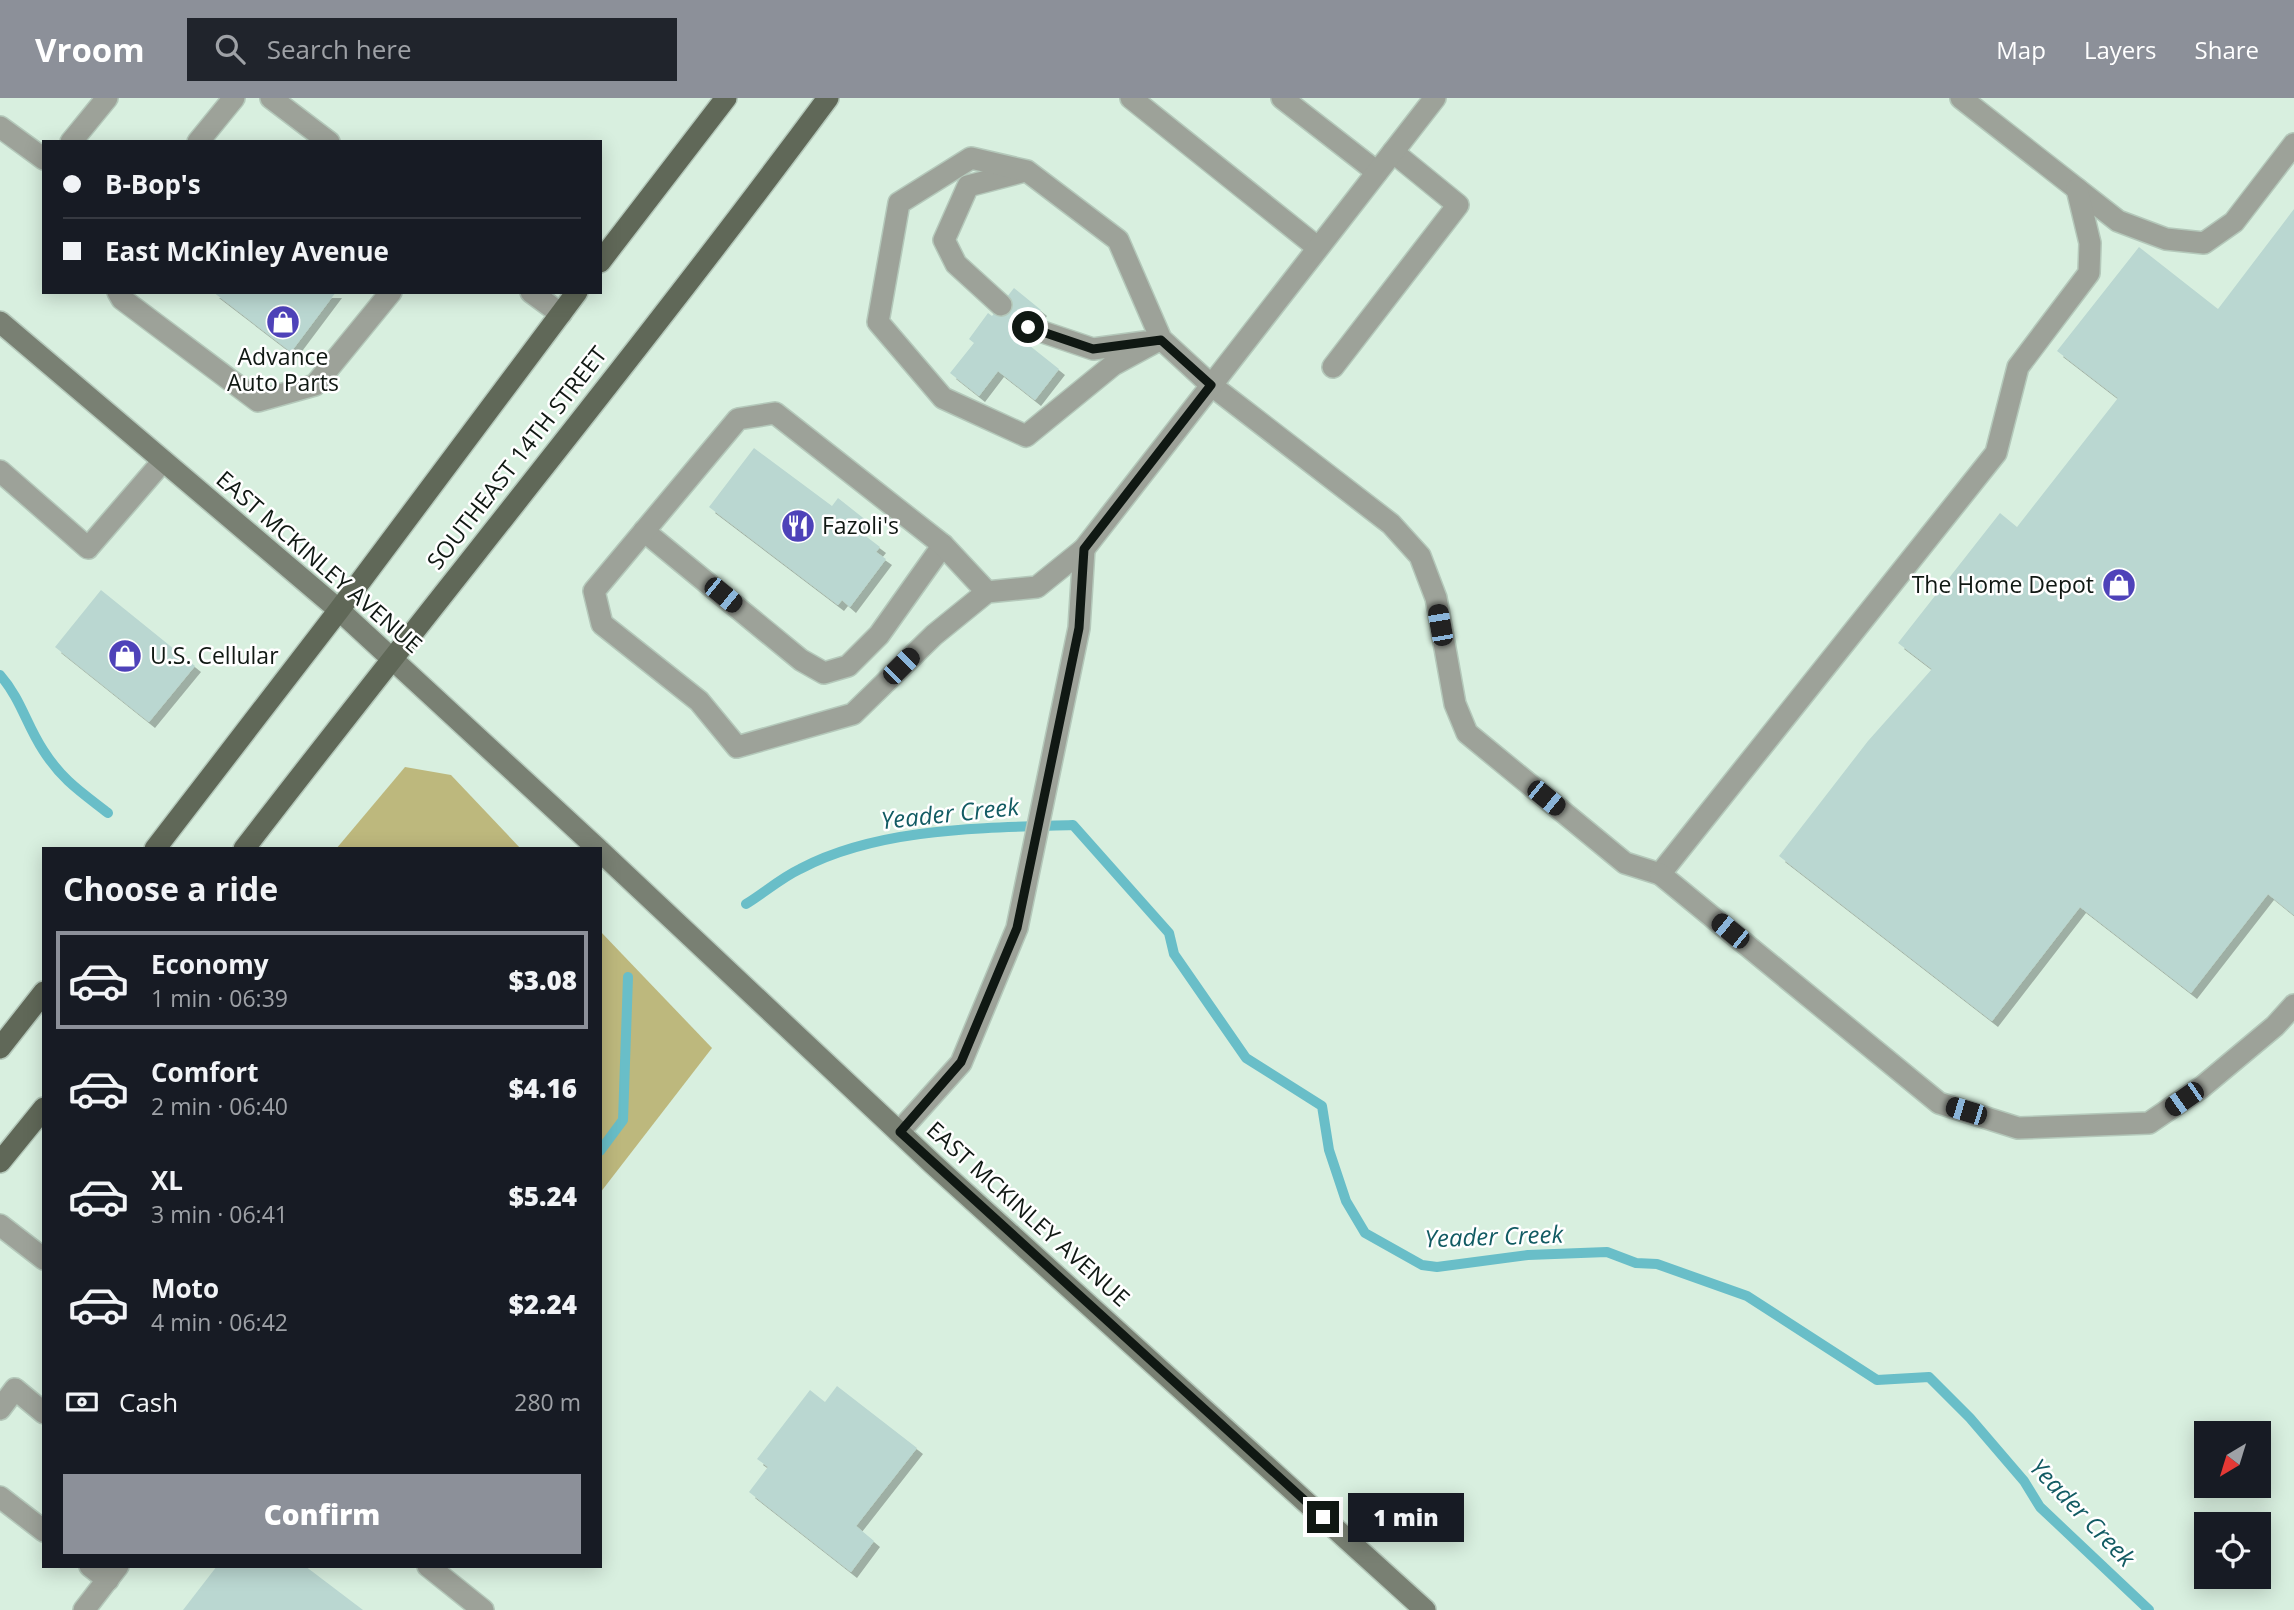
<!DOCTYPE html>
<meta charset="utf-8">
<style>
:root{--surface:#171b24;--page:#20242c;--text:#f1f3f6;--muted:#9ea1a6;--line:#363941;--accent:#8c9099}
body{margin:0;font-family:"Open Sans",sans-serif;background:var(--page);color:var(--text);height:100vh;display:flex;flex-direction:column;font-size:26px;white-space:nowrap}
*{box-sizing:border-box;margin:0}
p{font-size:23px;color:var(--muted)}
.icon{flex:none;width:38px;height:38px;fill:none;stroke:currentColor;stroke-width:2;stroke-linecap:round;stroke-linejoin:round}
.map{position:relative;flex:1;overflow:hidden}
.drawer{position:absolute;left:42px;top:749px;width:560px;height:721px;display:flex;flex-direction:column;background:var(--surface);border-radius:0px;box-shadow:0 4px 18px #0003}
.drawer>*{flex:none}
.hud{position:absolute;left:42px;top:42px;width:560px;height:154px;border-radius:0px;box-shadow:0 4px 18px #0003;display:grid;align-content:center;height:154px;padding:0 21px;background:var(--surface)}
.needle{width:46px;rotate:218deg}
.fabs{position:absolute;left:2194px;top:1323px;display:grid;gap:14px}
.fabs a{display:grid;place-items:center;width:77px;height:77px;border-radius:0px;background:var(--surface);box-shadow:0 4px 18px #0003;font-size:35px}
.end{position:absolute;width:32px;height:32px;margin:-16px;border:9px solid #101813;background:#fff;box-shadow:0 0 0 4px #fff}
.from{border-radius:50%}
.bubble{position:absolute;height:49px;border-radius:0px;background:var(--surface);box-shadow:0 4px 18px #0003;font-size:23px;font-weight:800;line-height:49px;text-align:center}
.car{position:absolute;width:21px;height:42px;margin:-21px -10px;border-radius:9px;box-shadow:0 0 5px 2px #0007;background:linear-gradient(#222 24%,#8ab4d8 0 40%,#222 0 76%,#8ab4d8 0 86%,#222 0)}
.hud b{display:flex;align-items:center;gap:24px;height:66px;font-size:26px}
.hud b+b{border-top:2px solid var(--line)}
.hud i{width:18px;height:18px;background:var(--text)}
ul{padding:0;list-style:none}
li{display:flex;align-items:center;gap:21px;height:98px;margin:0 14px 10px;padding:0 7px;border:4px solid transparent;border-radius:0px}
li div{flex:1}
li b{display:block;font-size:26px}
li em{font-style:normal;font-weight:800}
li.on{border-color:var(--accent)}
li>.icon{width:63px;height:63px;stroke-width:1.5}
h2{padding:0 21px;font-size:32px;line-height:84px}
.pay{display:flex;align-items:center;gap:18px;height:77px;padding:0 21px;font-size:26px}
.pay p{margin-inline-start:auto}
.action{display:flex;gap:14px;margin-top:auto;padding:14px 21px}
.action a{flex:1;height:80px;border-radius:0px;background:var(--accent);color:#fff;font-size:28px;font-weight:800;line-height:80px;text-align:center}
header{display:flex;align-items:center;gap:42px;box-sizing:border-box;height:98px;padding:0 35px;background:var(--accent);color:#fff}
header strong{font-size:33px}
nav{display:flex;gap:38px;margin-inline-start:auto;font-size:24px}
.search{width:490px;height:63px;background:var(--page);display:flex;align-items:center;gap:18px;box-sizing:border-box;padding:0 24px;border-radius:0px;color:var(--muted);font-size:26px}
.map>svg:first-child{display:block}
</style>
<header>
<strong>Vroom</strong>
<div class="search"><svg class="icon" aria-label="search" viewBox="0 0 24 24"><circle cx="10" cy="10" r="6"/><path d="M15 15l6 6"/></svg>Search here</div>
<nav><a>Map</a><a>Layers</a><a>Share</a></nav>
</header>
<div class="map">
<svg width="2294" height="1512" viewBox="0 0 2294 1512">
<defs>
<filter id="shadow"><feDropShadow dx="6" dy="6" stdDeviation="0" flood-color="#0004"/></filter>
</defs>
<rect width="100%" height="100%" fill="#d8efdf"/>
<g fill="#bdb87d">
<path d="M 405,669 L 451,677 L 521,751 L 336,751 Z"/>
<path d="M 600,833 L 712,950 L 600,1095 Z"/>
</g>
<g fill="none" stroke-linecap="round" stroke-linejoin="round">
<g stroke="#69bec8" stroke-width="10">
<path d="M 0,577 C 21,601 26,626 43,652 C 62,682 81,694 108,715"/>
<path d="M 746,806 C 764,795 781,780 800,771 C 879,729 985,730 1073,727 L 1169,835 L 1174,856 L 1246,960 L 1322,1008 L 1329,1052 L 1346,1103 L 1365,1135 L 1422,1167 L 1437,1169 L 1528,1157 L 1607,1154 L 1636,1165 L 1657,1166 L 1747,1198 L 1877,1282 L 1929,1279 L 1970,1320 L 2024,1383 L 2040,1409 L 2149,1512"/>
<path d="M 600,1053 L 623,1022 L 628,879"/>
</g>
</g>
<g fill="#bad7d1" filter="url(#shadow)">
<path d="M 2294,111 L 2294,817 L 2268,796 L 2191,895 L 2080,809 L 1992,923 L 1779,758 L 1868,643 L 1932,571 L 1898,545 L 2000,415 L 2017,429 L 2118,300 L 2057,253 L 2139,149 L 2218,211 Z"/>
<path d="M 1014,190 L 1041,212 L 1020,240 L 1059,271 L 1035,302 L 998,273 L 979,298 L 950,275 L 974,245 L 969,241 L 988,215 L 992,218 Z"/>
<path d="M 213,194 L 336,194 L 291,254 Z"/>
<path d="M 754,350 L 832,408 L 838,400 L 867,423 L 859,433 L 880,449 L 876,454 L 886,461 L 850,509 L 842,502 L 838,507 L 709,409 Z"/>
<path d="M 101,492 L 195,568 L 149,624 L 55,549 Z"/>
<path d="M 837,1288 L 917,1350 L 856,1428 L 874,1443 L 851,1474 L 749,1394 L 768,1369 L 757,1361 L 810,1292 L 825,1304 Z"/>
<path d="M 217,1468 L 305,1468 L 363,1512 L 183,1512 Z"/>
</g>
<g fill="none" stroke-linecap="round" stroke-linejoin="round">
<g stroke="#b4c8ba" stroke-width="24">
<g id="service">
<path d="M 271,0 L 329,44"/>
<path d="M 1131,0 L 1317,149"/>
<path d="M 1282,0 L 1377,74"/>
<path d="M 1961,0 L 2118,123 L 2166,141 L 2204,145 L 2234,124 L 2294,46"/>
<path d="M 0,29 L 44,61"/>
<path d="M 71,44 L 107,0"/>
<path d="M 198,44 L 234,0"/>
<path d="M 118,194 L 122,201 L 258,303 L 315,287 L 391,194"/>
<path d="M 531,194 L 561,216"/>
<path d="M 1001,207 L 956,166 L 944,142 L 968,88 L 1021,74"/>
<path d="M 1028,229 L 1093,251 L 1145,244"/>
<path d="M 1161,241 L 1113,267 L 1026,338 L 943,300 L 878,224 L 899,105 L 971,60 L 1027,73 L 1118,142 L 1161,241 L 1211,287 L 1391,426 L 1420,458 L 1436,500 L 1455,606 L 1467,635 L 1625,765 L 1660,776 L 1996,355 L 2018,269 L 2089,175 L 2090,145 L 2077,91"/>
<path d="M 1333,269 L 1458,107 L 1393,54"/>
<path d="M 0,373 L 88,450 L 163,363"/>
<path d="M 644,433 L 801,562 L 824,575 L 848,568 L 879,537 L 943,447"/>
<path d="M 987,494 L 943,447 L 775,315 L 738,321 L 594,493 L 602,526 L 699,603 L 737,649 L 853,616 L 934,537 L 987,494 L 1037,489 L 1084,451 L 1435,0"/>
<path d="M 1660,776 L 1939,1005 L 2018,1030 L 2149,1025 L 2202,989 L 2275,928 L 2294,907"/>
<path d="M 899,1034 L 961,965 L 1017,830 L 1079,530 L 1084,451"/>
<path d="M 0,1311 L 15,1291 L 44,1315"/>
<path d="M 0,1399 L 44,1433"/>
<path d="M 90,1468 L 108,1482"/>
<path d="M 84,1512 L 118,1468"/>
</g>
</g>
<g stroke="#b4c8ba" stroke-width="24">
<g id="minor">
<path d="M 0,1127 L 44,1161"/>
<path d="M 428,1468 L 483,1512"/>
</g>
</g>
<g stroke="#b4c8ba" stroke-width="24">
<g id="secondary">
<path d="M 0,224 L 339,512 L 598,751"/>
<path d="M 600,753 L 933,1066 L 1425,1512"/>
</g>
</g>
<g stroke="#b4c8ba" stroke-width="24">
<g id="primary">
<path d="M 600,164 L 726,0"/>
<path d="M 155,751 L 339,512 L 577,194"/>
<path d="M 244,751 C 438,499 639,255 828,0"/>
<path d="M 0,950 L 44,894"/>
<path d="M 0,1064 L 44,1010"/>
</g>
</g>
<use href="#service" stroke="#9da299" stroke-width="21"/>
<use href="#minor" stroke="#9da299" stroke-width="21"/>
<use href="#secondary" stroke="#798073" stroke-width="21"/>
<use href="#primary" stroke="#606858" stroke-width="21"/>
</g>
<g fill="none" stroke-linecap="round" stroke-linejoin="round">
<path stroke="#101813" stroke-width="9" d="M 1028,229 L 1093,251 L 1161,242 L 1211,287 L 1084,451 L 1079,530 L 1017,830 L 961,964 L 900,1034 L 1323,1419"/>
</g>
<defs>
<g id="shop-disc" transform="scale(1.75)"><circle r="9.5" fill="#4e42b9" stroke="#fff"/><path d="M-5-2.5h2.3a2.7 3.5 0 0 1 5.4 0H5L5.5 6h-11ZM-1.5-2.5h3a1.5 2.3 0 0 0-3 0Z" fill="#fff"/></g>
<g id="restaurant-disc" transform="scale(1.75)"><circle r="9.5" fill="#4e42b9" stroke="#fff"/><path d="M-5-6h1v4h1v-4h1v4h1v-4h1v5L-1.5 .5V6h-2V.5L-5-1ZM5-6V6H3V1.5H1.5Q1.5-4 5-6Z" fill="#fff"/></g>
</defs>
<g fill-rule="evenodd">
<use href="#shop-disc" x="283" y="224"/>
<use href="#restaurant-disc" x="798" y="428"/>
<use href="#shop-disc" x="2119" y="487"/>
<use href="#shop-disc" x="125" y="558"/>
</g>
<g text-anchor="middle" stroke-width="5" stroke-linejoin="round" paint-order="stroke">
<g font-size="23" fill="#101813" stroke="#fff" text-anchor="start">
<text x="283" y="267" text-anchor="middle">Advance<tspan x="283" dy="26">Auto Parts</tspan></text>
<text x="822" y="436">Fazoli's</text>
<text x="2094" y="495" text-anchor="end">The Home Depot</text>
<text x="150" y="566">U.S. Cellular</text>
</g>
<g font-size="23" fill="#101813" stroke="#fff">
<text transform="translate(517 360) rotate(-52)" y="8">SOUTHEAST 14TH STREET</text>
<text transform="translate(319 464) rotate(41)" y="8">EAST MCKINLEY AVENUE</text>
<text transform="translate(1028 1116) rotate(42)" y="8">EAST MCKINLEY AVENUE</text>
</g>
<g font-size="24" font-style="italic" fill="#125b63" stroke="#fff">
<text transform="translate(950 716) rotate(-6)" y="8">Yeader Creek</text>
<text transform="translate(1494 1139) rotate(-2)" y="8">Yeader Creek</text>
<text transform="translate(2082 1415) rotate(46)" y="8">Yeader Creek</text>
</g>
</g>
</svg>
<div class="fabs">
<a><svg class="needle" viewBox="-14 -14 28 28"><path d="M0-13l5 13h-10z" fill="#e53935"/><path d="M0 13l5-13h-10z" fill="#9ea1a6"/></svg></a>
<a><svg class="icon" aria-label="locate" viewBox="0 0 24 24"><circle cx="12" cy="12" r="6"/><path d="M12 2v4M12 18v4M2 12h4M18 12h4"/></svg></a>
</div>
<i class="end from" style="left:1028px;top:229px"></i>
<i class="end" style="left:1323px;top:1419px"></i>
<div class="bubble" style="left:1348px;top:1395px;width:116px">1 min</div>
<i class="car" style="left:723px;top:497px;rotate:129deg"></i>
<i class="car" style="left:1440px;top:527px;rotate:350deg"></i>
<i class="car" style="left:901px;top:568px;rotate:45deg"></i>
<i class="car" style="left:1546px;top:700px;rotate:129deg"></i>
<i class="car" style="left:1730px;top:833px;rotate:309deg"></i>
<i class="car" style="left:2184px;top:1001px;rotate:235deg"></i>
<i class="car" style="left:1966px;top:1013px;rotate:287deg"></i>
<div class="hud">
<b><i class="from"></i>B-Bop's</b>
<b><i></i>East McKinley Avenue</b>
</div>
<section class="drawer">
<h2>Choose a ride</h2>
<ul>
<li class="on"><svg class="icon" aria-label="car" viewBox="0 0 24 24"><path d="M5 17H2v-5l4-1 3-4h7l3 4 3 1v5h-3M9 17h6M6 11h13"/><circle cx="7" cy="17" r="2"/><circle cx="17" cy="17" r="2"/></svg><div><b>Economy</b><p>1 min · 06:39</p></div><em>$3.08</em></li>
<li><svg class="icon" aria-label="car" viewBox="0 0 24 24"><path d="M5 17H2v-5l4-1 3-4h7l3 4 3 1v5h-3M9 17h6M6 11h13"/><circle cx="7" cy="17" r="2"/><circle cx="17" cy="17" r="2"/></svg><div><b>Comfort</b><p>2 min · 06:40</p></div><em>$4.16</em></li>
<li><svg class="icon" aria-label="car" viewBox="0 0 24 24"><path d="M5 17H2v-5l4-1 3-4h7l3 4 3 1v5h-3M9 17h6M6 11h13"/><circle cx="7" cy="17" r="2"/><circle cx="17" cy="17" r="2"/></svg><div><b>XL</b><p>3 min · 06:41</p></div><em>$5.24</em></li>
<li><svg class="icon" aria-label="car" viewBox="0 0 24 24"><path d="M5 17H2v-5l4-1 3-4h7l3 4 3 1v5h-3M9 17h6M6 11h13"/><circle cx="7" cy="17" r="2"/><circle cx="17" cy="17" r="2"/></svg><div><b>Moto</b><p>4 min · 06:42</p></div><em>$2.24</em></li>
</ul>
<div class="pay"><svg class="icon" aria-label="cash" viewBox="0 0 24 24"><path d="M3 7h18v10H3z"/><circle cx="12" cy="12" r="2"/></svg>Cash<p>280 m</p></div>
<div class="action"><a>Confirm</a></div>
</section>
</div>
